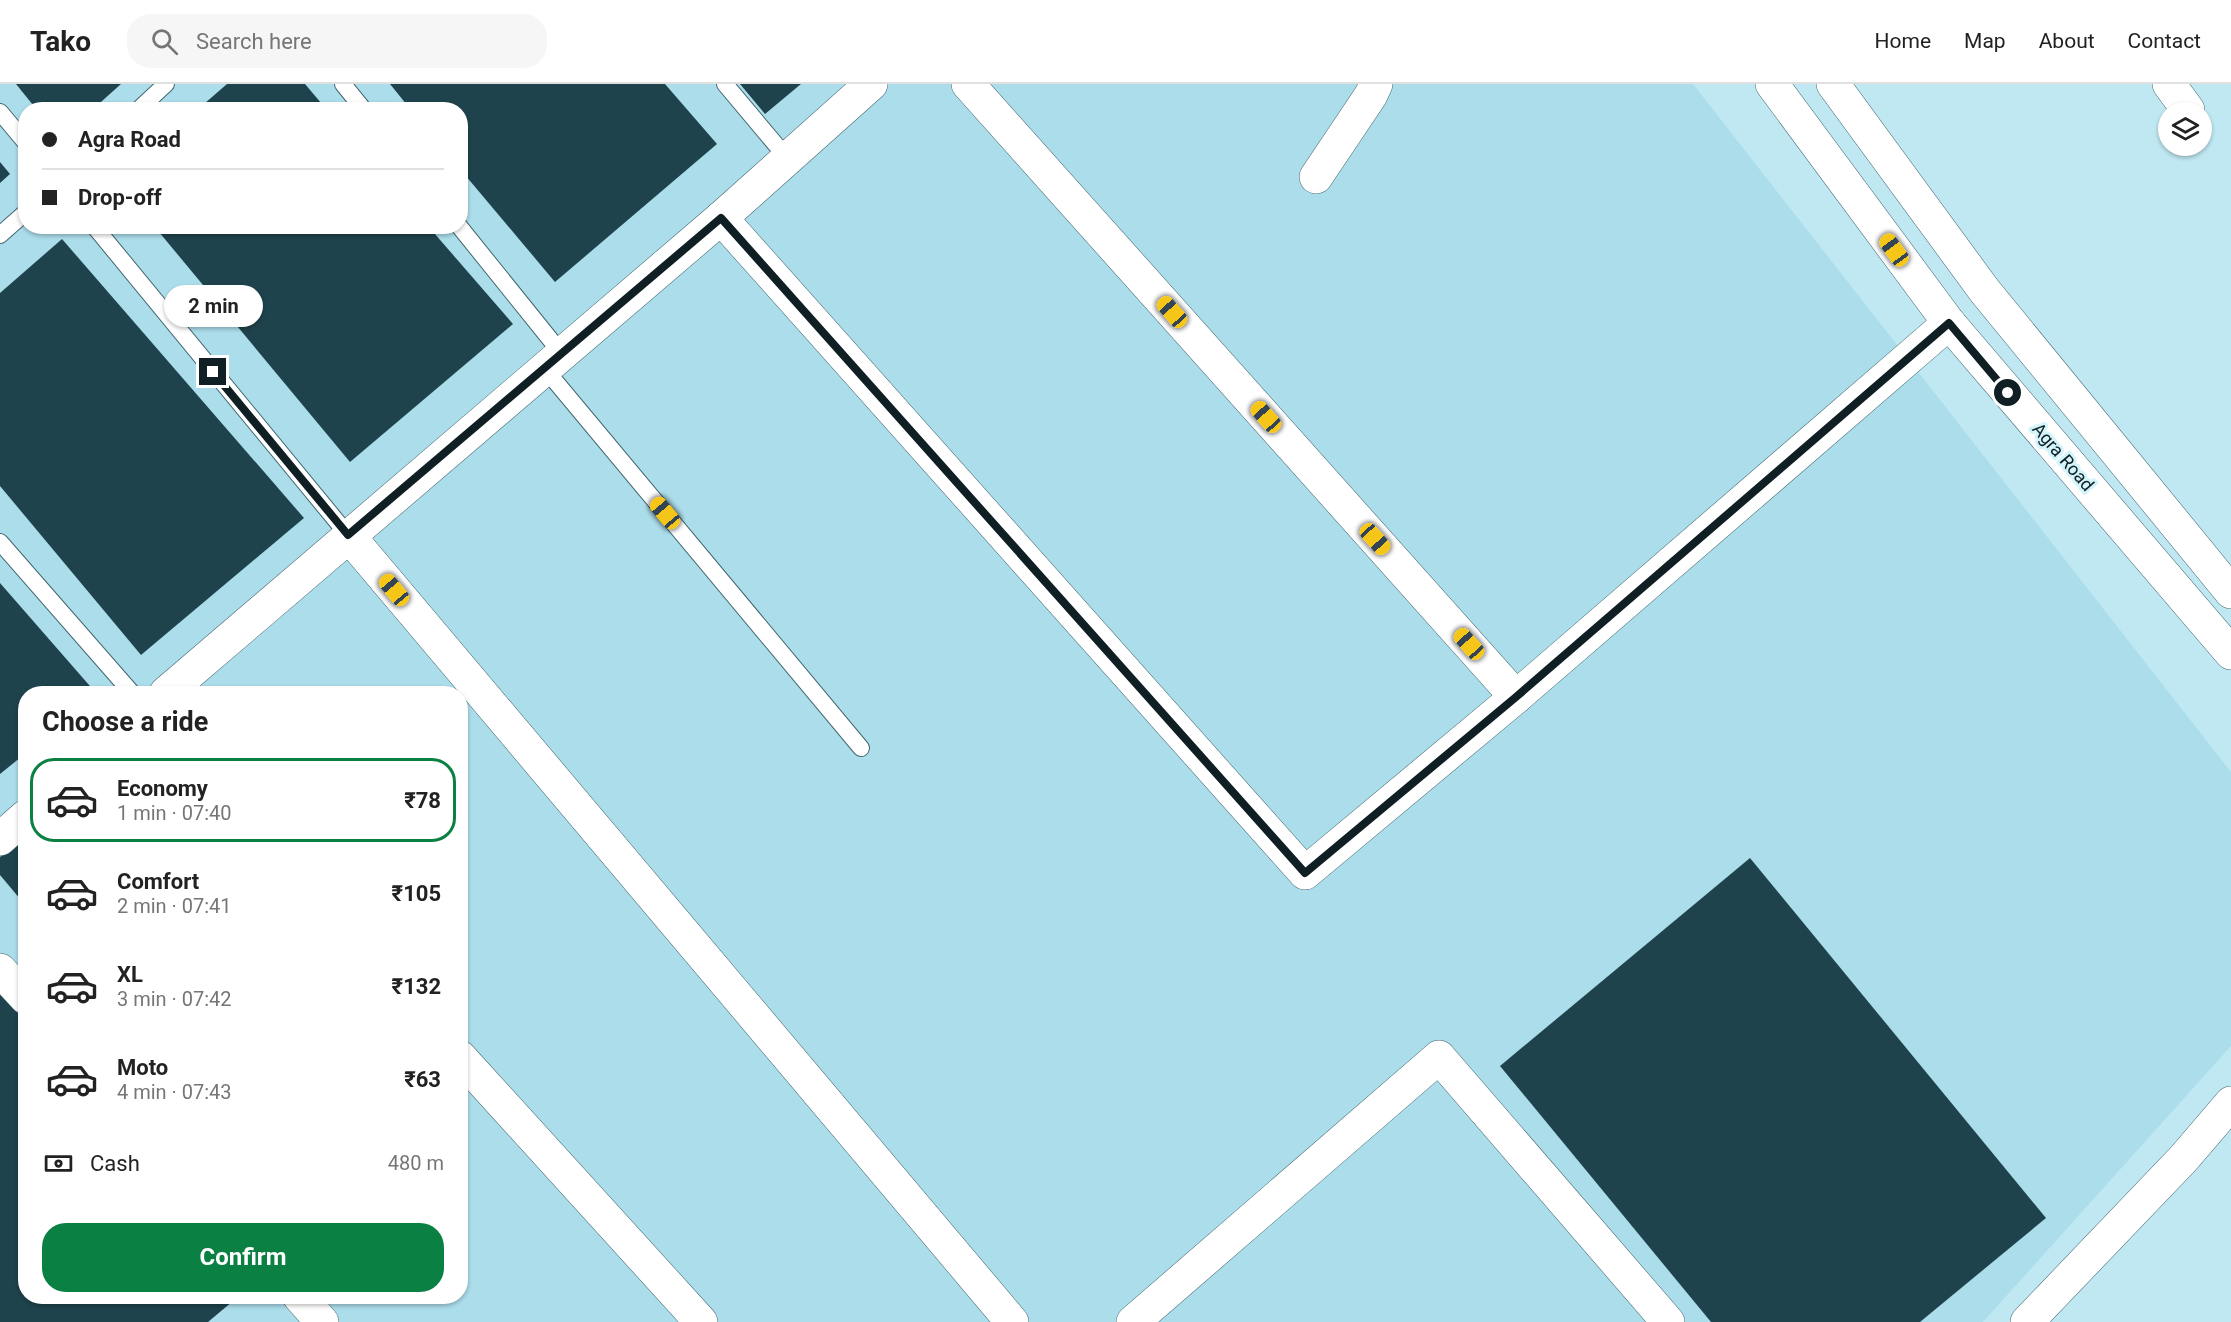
<!DOCTYPE html>
<meta charset="utf-8">
<style>
:root{--surface:#fff;--page:#f6f6f6;--text:#222;--muted:#767676;--line:#e0e0e0;--accent:#0b8043}
body{margin:0;font-family:Roboto,sans-serif;background:var(--page);color:var(--text);height:100vh;display:flex;flex-direction:column;font-size:22px;white-space:nowrap}
*{box-sizing:border-box;margin:0}
p{font-size:20px;color:var(--muted)}
.icon{flex:none;width:33px;height:33px;fill:none;stroke:currentColor;stroke-width:2;stroke-linecap:round;stroke-linejoin:round}
.map{position:relative;flex:1;overflow:hidden}
.panel{position:absolute;left:18px;top:602px;width:450px;height:618px;display:flex;flex-direction:column;background:var(--surface);border-radius:24px;box-shadow:0 2px 4px #0004}
.panel>*{flex:none}
.hud{position:absolute;left:18px;top:18px;width:450px;height:132px;border-radius:24px;box-shadow:0 2px 4px #0004;display:grid;align-content:center;height:132px;padding:0 24px;background:var(--surface)}
.controls{position:absolute;left:2158px;top:18px;display:grid;gap:12px}
.controls a{display:grid;place-items:center;width:54px;height:54px;border-radius:50%;background:var(--surface);box-shadow:0 2px 4px #0004;font-size:30px}
.end{position:absolute;width:27px;height:27px;margin:-14px;border:8px solid #101f23;background:#fff;box-shadow:0 0 0 3px #fff}
.from{border-radius:50%}
.bubble{position:absolute;height:42px;border-radius:21px;background:var(--surface);box-shadow:0 2px 4px #0004;font-size:20px;font-weight:700;line-height:42px;text-align:center}
.car{position:absolute;width:18px;height:36px;margin:-18px -9px;border-radius:8px;box-shadow:0 0 4px 2px #0007;background:linear-gradient(#f5c518 24%,#345 0 40%,#f5c518 0 76%,#345 0 86%,#f5c518 0)}
.hud b{display:flex;align-items:center;gap:21px;height:57px;font-size:22px}
.hud b+b{border-top:2px solid var(--line)}
.hud i{width:15px;height:15px;background:var(--text)}
ul{padding:0;list-style:none}
li{display:flex;align-items:center;gap:18px;height:84px;margin:0 12px 9px;padding:0 12px;border:3px solid transparent;border-radius:24px}
li div{flex:1}
li b{display:block;font-size:22px}
li em{font-style:normal;font-weight:700}
li.selected{border-color:var(--accent)}
li>.icon{width:54px;height:54px;stroke-width:1.5}
h2{padding:0 24px;font-size:27px;line-height:72px}
.pay{display:flex;align-items:center;gap:15px;height:66px;padding:0 24px;font-size:22px}
.pay p{margin-inline-start:auto}
.cta{display:flex;gap:12px;margin-top:auto;padding:12px 24px}
.cta a{flex:1;height:69px;border-radius:24px;background:var(--accent);color:#fff;font-size:24px;font-weight:700;line-height:69px;text-align:center}
header{display:flex;align-items:center;gap:36px;box-sizing:border-box;height:84px;padding:0 30px;background:var(--surface);border-bottom:2px solid var(--line)}
header strong{font-size:28px}
nav{display:flex;gap:33px;margin-inline-start:auto;font-size:21px}
.search{width:420px;height:54px;background:var(--page);display:flex;align-items:center;gap:15px;box-sizing:border-box;padding:0 21px;border-radius:24px;color:var(--muted);font-size:22px}
.map>svg:first-child{display:block}
</style>
<header>
<strong>Tako</strong>
<div class="search"><svg class="icon" aria-label="search" viewBox="0 0 24 24"><circle cx="10" cy="10" r="6"/><path d="M15 15l6 6"/></svg>Search here</div>
<nav><a>Home</a><a>Map</a><a>About</a><a>Contact</a></nav>
</header>
<div class="map">
<svg width="2231" height="1238" viewBox="0 0 2231 1238">
<rect width="100%" height="100%" fill="#c0e8f3"/>
<path fill="#acddeb" fill-rule="evenodd" d="M 0,0 L 1693,0 L 2231,688 L 2231,962 L 1983,1238 L 0,1238 ZM 26,26 L 460,26 L 460,142 L 26,142 ZM 26,609 L 460,609 L 460,1212 L 26,1212 Z"/>
<g fill="#1f434c">
<path d="M 16,0 L 121,0 L 92,26 L 37,26 Z"/>
<path d="M 227,0 L 305,0 L 327,26 L 197,26 Z"/>
<path d="M 390,0 L 665,0 L 717,60 L 555,198 L 460,85 L 460,26 L 411,26 Z"/>
<path d="M 740,0 L 801,0 L 765,30 Z"/>
<path d="M 0,78 L 10,90 L 0,99 Z"/>
<path d="M 154,142 L 428,142 L 513,240 L 350,378 Z"/>
<path d="M 62,155 L 304,434 L 141,571 L 0,402 L 0,209 Z"/>
<path d="M 0,499 L 96,609 L 26,609 L 26,669 L 0,690 Z"/>
<path d="M 26,752 L 26,822 L 0,791 L 0,773 Z"/>
<path d="M 1750,774 L 2046,1134 L 1920,1238 L 1711,1238 L 1500,982 Z"/>
<path d="M 0,893 L 26,924 L 26,1212 L 239,1212 L 208,1238 L 0,1238 Z"/>
</g>
<g fill="none" stroke-linecap="round" stroke-linejoin="round">
<g stroke="#42666f" stroke-width="18">
<g id="service">
<path d="M 343,0 L 364,26"/>
<path d="M 725,0 L 787,74"/>
<path d="M 138,26 L 166,0"/>
<path d="M 0,28 L 26,59"/>
<path d="M 94,142 L 348,451"/>
<path d="M 459,142 L 562,270"/>
<path d="M 0,151 L 26,128"/>
<path d="M 545,285 L 861,664"/>
<path d="M 0,458 L 132,609"/>
</g>
</g>
<g stroke="#42666f" stroke-width="34">
<g id="minor">
<path d="M 968,0 L 1516,613"/>
<path d="M 2169,0 L 2188,26"/>
<path d="M 1316,93 L 1371,11 L 1376,0"/>
<path d="M 721,134 L 1305,789 L 1516,613 L 1949,239"/>
<path d="M 348,451 L 1012,1238"/>
<path d="M 166,609 L 721,134 L 871,0"/>
<path d="M 0,755 L 26,732"/>
<path d="M 0,886 L 26,914"/>
<path d="M 460,973 L 701,1238"/>
<path d="M 299,1212 L 322,1238"/>
<path d="M 1133,1238 L 1439,973 L 1668,1238"/>
<path d="M 2027,1238 L 2184,1074 L 2231,1019"/>
</g>
</g>
<g stroke="#42666f" stroke-width="34">
<g id="trunk">
<path d="M 1772,0 L 1949,239 L 2231,569"/>
<path d="M 1833,0 L 1984,206 L 2231,508"/>
</g>
</g>
<use href="#service" stroke="#fff" stroke-width="16"/>
<use href="#minor" stroke="#fff" stroke-width="33"/>
<use href="#trunk" stroke="#fff" stroke-width="33"/>
</g>
<g fill="none" stroke-linecap="round" stroke-linejoin="round">
<path stroke="#101f23" stroke-width="8" d="M 213,288 L 348,451 L 721,134 L 1305,789 L 1516,613 L 1949,239 L 2008,309"/>
</g>
<g text-anchor="middle" stroke-width="6" stroke-linejoin="round" paint-order="stroke">
<g font-size="18" fill="#101f23" stroke="#d4f4fc">
<text transform="translate(2063 373) rotate(49)" y="6">Agra Road</text>
</g>
</g>
</svg>
<div class="controls">
<a><svg class="icon" aria-label="layers" viewBox="0 0 24 24"><path d="M12 4l9 5-9 5-9-5zM3 14l9 5 9-5"/></svg></a>
</div>
<i class="end from" style="left:2008px;top:309px"></i>
<i class="end" style="left:213px;top:288px"></i>
<div class="bubble" style="left:164px;top:201px;width:99px">2 min</div>
<i class="car" style="left:1894px;top:166px;rotate:324deg"></i>
<i class="car" style="left:1172px;top:228px;rotate:318deg"></i>
<i class="car" style="left:1266px;top:333px;rotate:318deg"></i>
<i class="car" style="left:665px;top:429px;rotate:320deg"></i>
<i class="car" style="left:1375px;top:455px;rotate:138deg"></i>
<i class="car" style="left:394px;top:506px;rotate:320deg"></i>
<i class="car" style="left:1469px;top:560px;rotate:318deg"></i>
<div class="hud">
<b><i class="from"></i>Agra Road</b>
<b><i></i>Drop-off</b>
</div>
<section class="panel">
<h2>Choose a ride</h2>
<ul>
<li class="selected"><svg class="icon" aria-label="car" viewBox="0 0 24 24"><path d="M5 17H2v-5l4-1 3-4h7l3 4 3 1v5h-3M9 17h6M6 11h13"/><circle cx="7" cy="17" r="2"/><circle cx="17" cy="17" r="2"/></svg><div><b>Economy</b><p>1 min · 07:40</p></div><em>₹78</em></li>
<li><svg class="icon" aria-label="car" viewBox="0 0 24 24"><path d="M5 17H2v-5l4-1 3-4h7l3 4 3 1v5h-3M9 17h6M6 11h13"/><circle cx="7" cy="17" r="2"/><circle cx="17" cy="17" r="2"/></svg><div><b>Comfort</b><p>2 min · 07:41</p></div><em>₹105</em></li>
<li><svg class="icon" aria-label="car" viewBox="0 0 24 24"><path d="M5 17H2v-5l4-1 3-4h7l3 4 3 1v5h-3M9 17h6M6 11h13"/><circle cx="7" cy="17" r="2"/><circle cx="17" cy="17" r="2"/></svg><div><b>XL</b><p>3 min · 07:42</p></div><em>₹132</em></li>
<li><svg class="icon" aria-label="car" viewBox="0 0 24 24"><path d="M5 17H2v-5l4-1 3-4h7l3 4 3 1v5h-3M9 17h6M6 11h13"/><circle cx="7" cy="17" r="2"/><circle cx="17" cy="17" r="2"/></svg><div><b>Moto</b><p>4 min · 07:43</p></div><em>₹63</em></li>
</ul>
<div class="pay"><svg class="icon" aria-label="cash" viewBox="0 0 24 24"><path d="M3 7h18v10H3z"/><circle cx="12" cy="12" r="2"/></svg>Cash<p>480 m</p></div>
<div class="cta"><a>Confirm</a></div>
</section>
</div>
